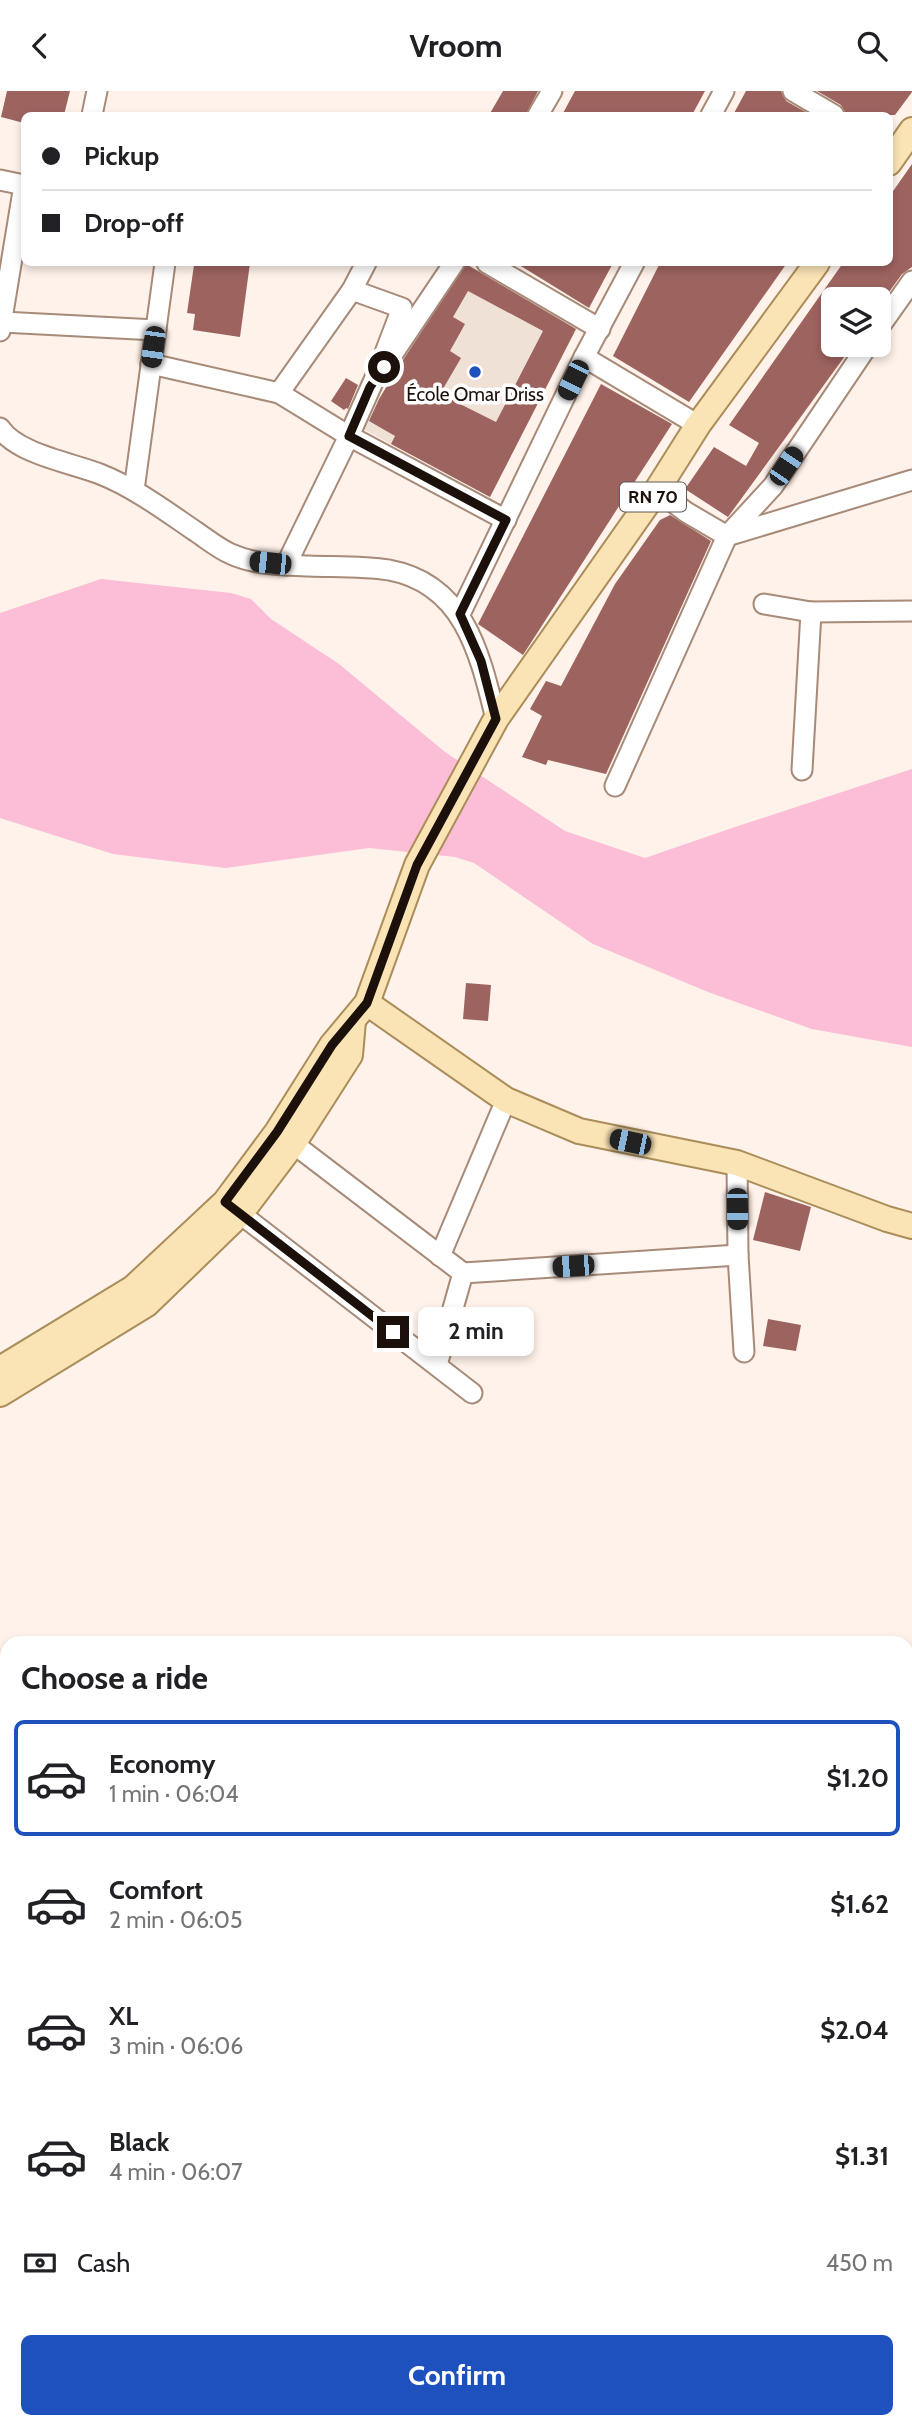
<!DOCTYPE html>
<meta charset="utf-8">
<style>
:root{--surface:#fff;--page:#f6f6f6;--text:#202124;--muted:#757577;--line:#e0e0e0;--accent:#1f51be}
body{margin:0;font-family:Cabin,sans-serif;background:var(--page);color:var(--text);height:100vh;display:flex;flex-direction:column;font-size:26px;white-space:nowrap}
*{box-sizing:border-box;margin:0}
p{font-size:23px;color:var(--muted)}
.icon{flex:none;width:38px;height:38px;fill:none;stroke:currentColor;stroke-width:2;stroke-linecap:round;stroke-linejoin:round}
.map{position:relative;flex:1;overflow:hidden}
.sheet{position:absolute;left:0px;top:1545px;width:914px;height:793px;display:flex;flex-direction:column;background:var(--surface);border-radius:21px 21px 0 0;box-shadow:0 4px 10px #0003}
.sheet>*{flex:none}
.top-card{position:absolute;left:21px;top:21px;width:872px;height:154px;border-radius:10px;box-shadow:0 4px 10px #0003;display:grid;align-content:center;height:154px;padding:0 21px;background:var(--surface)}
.controls{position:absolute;left:821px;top:196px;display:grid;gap:14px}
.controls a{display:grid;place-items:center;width:70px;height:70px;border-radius:10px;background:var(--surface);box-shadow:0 4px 10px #0003;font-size:35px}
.end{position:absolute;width:32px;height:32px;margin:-16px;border:9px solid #1b110a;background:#fff;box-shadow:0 0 0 4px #fff}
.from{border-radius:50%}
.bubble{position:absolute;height:49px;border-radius:10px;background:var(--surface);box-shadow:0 4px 10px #0003;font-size:23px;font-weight:700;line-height:49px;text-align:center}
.car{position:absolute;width:21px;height:42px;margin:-21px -10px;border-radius:9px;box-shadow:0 0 5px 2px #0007;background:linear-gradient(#222 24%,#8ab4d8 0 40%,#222 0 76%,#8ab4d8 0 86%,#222 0)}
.top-card b{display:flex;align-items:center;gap:24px;height:66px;font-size:26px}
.top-card b+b{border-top:2px solid var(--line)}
.top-card i{width:18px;height:18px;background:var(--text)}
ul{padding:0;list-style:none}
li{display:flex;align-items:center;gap:21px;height:116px;margin:0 14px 10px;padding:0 7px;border:4px solid transparent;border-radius:10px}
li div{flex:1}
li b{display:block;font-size:26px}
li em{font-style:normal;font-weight:700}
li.current{border-color:var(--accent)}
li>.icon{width:63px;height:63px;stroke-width:1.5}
h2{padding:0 21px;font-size:32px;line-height:84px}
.pay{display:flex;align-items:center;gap:18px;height:77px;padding:0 21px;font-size:26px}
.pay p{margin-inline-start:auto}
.primary-button{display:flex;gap:14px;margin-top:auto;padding:14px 21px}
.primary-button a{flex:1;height:80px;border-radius:10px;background:var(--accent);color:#fff;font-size:28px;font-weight:700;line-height:80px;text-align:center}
header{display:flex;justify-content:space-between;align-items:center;height:91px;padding:0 21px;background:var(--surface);font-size:32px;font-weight:700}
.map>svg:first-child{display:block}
</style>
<header><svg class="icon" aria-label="back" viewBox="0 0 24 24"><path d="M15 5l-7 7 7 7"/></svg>Vroom<svg class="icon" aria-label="search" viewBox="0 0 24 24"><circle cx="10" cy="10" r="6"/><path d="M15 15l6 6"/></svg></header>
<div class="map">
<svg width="912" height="2337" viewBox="0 0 912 2337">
<rect width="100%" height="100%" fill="#fef2ea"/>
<path fill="#f0e1d7" d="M 459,172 L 463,172 L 579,233 L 490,406 L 363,338 Z"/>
<path fill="#fbbed6" d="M 101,488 L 231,502 L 251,508 L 271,528 L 339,573 L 445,661 L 565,740 L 645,767 L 735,736 L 912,678 L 912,956 L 812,938 L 708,901 L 593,853 L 474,772 L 455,766 L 369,757 L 226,777 L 113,763 L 0,727 L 0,522 Z"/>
<g fill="#9d635f" fill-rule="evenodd">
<path d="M 7,0 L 70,0 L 64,24 L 24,24 L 24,32 L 1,26 Z"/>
<path d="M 503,0 L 538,0 L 526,24 L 489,24 Z"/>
<path d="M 575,0 L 705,0 L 692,24 L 562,24 Z"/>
<path d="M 746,0 L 781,0 L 786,10 L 811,24 L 733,24 Z"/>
<path d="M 817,0 L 912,0 L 912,1 L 895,24 L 846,24 L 841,14 Z"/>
<path d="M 912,73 L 912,176 L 902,183 L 884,208 L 833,208 L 833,254 L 853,254 L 728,426 L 685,398 L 714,356 L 746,375 L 759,352 L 729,334 L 843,172 L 889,172 L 889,106 Z"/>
<path d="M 207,172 L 250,172 L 240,246 L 193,239 L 195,223 L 187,222 L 194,174 L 206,175 Z"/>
<path d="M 516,172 L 613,172 L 589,217 Z"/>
<path d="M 660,172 L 787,172 L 689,311 L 613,265 Z"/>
<path d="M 466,173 L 576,238 L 490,406 L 391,353 L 395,345 L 369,330 L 379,308 L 401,272 ZM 468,200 L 543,240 L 496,331 L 440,303 L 461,267 L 450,260 L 465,233 L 453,226 Z"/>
<path d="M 346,287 L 358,294 L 348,318 L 346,317 L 344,319 L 331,310 Z"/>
<path d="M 601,293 L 672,333 L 523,564 L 478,533 Z"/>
<path d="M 670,424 L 711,450 L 606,683 L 548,669 L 546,674 L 522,666 L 542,625 L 530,618 L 546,590 L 561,595 L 615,493 L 660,429 Z"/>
<path d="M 466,892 L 491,894 L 488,930 L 463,928 Z"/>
<path d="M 765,1101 L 811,1116 L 800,1160 L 753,1149 Z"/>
<path d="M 768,1228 L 801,1234 L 796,1260 L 763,1255 Z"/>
</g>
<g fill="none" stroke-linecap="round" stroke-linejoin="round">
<g stroke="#a78a78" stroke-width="23">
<g id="minor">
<path d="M 793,0 L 834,24"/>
<path d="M 92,24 L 97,0"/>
<path d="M 538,24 L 552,0"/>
<path d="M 711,24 L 724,0"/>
<path d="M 0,89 L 24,94"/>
<path d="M 487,172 L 600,238"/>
<path d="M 2,231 L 156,239"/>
<path d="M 878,238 L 912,190"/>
<path d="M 0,240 L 24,94"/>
<path d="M 392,264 L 454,172"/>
<path d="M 584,266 L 698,334"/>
<path d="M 151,273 L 279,302 L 349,345 L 506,429"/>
<path d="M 279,302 L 352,199"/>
<path d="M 0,337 C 17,363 72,372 100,383 C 135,397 164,419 195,440 C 207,448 219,458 231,463 C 255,474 284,474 309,475 C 335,476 363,475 389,479 C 465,493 480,564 496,628"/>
<path d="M 134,399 L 165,172"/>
<path d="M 657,399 L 686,421 L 727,445 L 912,389"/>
<path d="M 286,474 L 349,345 L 378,280 L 402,217 L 352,199 L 366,172"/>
<path d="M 764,513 L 811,521 L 912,520"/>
<path d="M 460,523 L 584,266 L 634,172"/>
<path d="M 802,679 L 811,521"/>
<path d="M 615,695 L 727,445 L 773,395 L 868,254"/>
<path d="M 282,1044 L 463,1182 L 738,1164"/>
<path d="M 737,1072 L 738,1164 L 744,1261"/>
<path d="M 229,1114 L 472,1302"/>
<path d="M 440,1165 L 506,1009"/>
<path d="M 437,1274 L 463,1182"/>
<path d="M 906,1961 L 912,1950"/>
<path d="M 906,2011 L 912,2013"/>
<path d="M 906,2168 L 912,2170"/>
</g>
</g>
<g stroke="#aa8d59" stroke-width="28">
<g id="major">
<path d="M 889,72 L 912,39"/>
<path d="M 367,912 L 506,1009 L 579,1040 L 737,1072 L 887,1128 L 912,1135"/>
<path d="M 0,1278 L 133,1197 L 225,1111 L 277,1041 L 332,954 L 367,912 L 417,774 L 496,628 L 657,399 L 698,334 L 817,172"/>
<path d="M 0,1303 L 147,1213 L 240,1123 L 293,1053 L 350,964 L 353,930"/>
</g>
</g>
<use href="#minor" stroke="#fff" stroke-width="19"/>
<use href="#major" stroke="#fae3b5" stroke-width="24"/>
</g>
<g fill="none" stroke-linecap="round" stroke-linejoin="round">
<path stroke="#1b110a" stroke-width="9" d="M 384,276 L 370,296 L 349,345 L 506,429 L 460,523 L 481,570 L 496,628 L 417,774 L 367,912 L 332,954 L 277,1041 L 225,1111 L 393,1241"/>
</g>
<circle fill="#1f51be" stroke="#fff" stroke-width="2.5" cx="475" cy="281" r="7"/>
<g text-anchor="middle" stroke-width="7" stroke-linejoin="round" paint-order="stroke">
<rect fill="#fff" stroke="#5f5854" stroke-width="2" x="620" y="391.5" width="66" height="29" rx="5"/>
<g font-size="18" font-weight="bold" fill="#1b110a">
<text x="653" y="412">RN 70</text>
</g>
<g font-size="19" fill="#1b110a" stroke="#fff">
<text x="475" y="310">École Omar Driss</text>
</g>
</g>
</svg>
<div class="controls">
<a><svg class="icon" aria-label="layers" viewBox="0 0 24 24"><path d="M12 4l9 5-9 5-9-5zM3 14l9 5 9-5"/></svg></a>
</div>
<i class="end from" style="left:384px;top:276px"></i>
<i class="end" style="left:393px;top:1241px"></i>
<div class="bubble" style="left:418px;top:1216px;width:116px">2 min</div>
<i class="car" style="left:153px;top:256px;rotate:188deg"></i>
<i class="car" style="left:573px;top:289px;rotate:206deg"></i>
<i class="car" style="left:786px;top:375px;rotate:34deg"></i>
<i class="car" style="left:270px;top:472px;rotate:276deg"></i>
<i class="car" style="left:630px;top:1051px;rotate:282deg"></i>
<i class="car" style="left:737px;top:1118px;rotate:179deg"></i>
<i class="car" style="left:573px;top:1175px;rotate:266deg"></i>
<div class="top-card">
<b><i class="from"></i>Pickup</b>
<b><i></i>Drop-off</b>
</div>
<section class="sheet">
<h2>Choose a ride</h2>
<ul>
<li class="current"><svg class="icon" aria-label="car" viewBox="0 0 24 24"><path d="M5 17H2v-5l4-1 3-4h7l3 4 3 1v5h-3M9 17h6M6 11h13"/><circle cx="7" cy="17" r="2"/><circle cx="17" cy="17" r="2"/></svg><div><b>Economy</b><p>1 min · 06:04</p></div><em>$1.20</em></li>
<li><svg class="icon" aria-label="car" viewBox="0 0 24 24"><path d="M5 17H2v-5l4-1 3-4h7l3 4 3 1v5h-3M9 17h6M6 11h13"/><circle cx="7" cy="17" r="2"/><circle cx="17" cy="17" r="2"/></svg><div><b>Comfort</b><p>2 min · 06:05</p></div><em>$1.62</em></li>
<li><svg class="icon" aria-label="car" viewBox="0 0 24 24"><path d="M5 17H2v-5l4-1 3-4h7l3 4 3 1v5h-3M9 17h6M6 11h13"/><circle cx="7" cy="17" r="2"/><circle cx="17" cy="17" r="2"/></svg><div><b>XL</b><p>3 min · 06:06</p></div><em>$2.04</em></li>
<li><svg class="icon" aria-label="car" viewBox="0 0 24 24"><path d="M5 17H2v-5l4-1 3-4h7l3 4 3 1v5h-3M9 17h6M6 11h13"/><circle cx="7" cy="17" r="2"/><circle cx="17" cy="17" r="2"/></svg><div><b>Black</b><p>4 min · 06:07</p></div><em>$1.31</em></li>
</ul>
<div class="pay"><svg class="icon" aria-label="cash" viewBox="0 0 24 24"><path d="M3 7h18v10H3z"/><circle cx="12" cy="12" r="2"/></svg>Cash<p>450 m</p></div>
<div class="primary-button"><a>Confirm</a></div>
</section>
</div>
